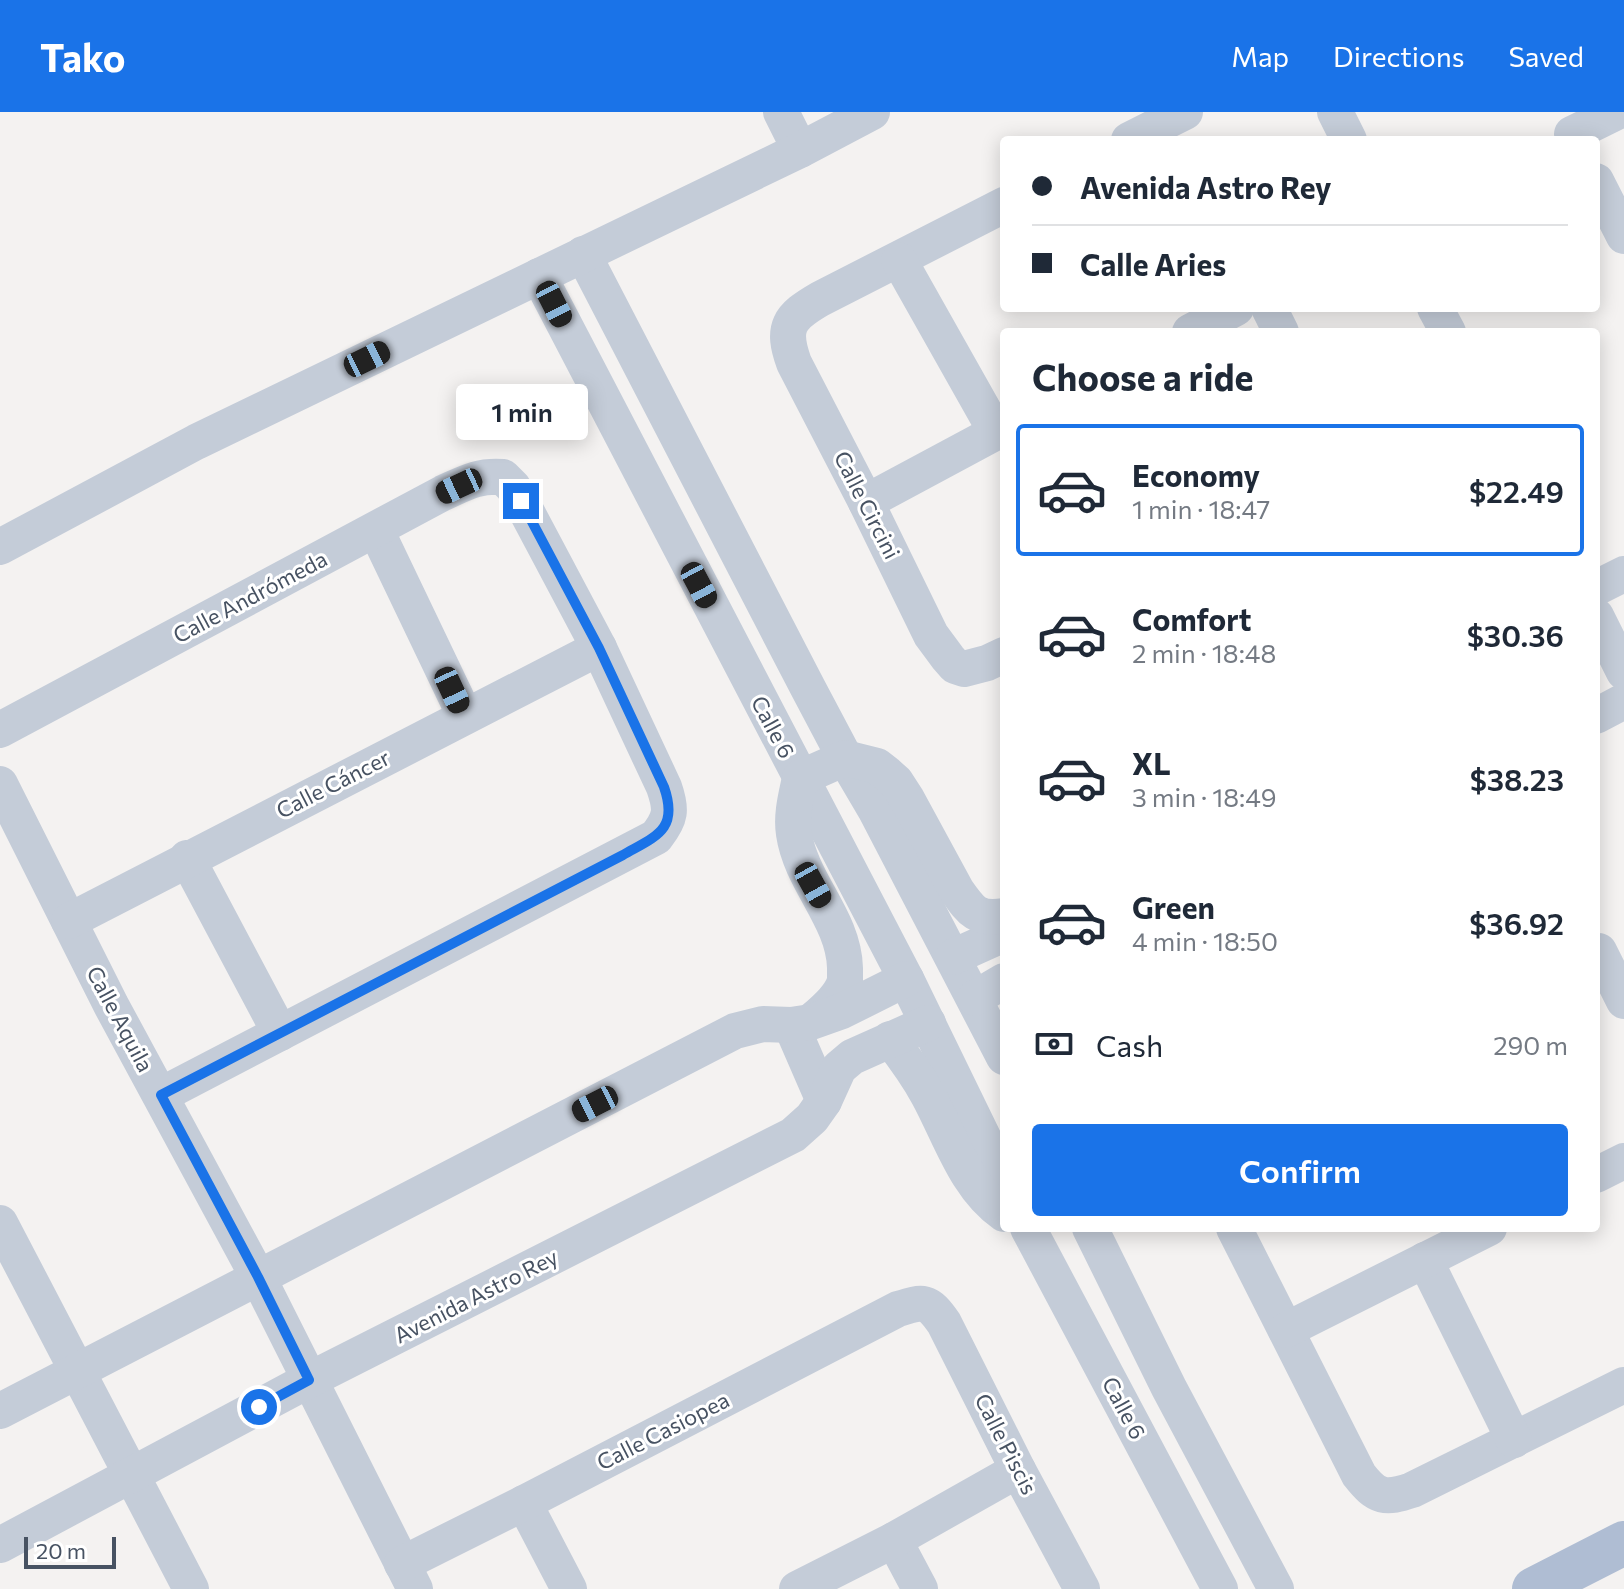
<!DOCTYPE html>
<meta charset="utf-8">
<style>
:root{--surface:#fff;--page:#f6f6f7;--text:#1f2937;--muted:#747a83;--line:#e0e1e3;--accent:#1a73e8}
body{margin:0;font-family:Commissioner,sans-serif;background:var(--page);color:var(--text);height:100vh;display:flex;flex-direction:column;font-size:30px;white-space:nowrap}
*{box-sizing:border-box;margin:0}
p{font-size:26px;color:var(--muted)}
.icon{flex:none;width:44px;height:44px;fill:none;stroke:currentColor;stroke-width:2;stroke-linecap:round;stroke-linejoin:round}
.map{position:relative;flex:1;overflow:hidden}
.details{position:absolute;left:1000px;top:216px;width:600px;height:904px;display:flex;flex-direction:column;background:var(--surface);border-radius:8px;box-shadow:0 4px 20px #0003}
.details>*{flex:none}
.top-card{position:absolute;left:1000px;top:24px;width:600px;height:176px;border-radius:8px;box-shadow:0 4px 20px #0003;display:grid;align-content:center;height:176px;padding:0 32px;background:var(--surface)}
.scale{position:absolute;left:24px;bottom:20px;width:92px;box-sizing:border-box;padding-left:8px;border:4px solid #475262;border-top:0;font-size:22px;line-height:28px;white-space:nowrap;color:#475262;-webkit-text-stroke:6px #fff;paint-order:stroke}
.end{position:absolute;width:36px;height:36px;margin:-18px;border:10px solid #1a73e8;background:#fff;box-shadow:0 0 0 4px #fff}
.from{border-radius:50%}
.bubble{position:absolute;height:56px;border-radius:8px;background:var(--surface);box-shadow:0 4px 20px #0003;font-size:26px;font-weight:600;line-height:56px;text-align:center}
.car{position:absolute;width:24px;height:48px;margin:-24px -12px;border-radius:10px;box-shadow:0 0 6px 2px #0007;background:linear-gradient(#222 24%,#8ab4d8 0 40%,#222 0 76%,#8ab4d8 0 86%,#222 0)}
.top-card b{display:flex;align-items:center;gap:28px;height:76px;font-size:30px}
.top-card b+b{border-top:2px solid var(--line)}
.top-card i{width:20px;height:20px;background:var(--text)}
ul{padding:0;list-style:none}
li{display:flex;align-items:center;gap:24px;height:132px;margin:0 16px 12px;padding:0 16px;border:4px solid transparent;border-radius:8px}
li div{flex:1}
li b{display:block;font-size:30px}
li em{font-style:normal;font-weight:600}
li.selected{border-color:var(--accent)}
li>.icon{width:72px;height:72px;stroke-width:1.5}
h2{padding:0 32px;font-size:36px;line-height:96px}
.pay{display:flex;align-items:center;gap:20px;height:88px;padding:0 32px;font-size:30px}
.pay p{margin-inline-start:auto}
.cta{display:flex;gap:16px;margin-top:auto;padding:16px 32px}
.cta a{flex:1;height:92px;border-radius:8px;background:var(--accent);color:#fff;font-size:32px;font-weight:600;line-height:92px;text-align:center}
header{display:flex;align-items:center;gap:48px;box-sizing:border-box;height:112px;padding:0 40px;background:var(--accent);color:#fff}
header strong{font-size:38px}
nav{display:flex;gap:44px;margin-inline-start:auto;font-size:28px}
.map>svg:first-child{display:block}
</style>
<header>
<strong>Tako</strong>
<nav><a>Map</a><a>Directions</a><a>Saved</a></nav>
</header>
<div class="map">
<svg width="1624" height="1477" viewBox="0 0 1624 1477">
<rect width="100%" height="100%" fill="#f4f2f1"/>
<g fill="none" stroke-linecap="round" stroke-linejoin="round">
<g stroke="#c4ccd8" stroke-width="36">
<path d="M 781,0 L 800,38"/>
<path d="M 1335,0 L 1349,28"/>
<path d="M 1572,22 L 1617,0"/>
<path d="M 1129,28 L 1185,0"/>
<path d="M 1596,69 L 1624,124"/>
<path d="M 1004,93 L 820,187 C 789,205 781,215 794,251 L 866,390 L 931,523 L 948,546 L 955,554 L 964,557 L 987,551 L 1004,543"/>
<path d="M 583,142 L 808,576 L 845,646 L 875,697 L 1004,945"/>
<path d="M 899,148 L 996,320"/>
<path d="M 539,164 L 906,867 L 1004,1068"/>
<path d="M 1269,196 L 1281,220"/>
<path d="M 1435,196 L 1448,220"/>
<path d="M 1190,220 L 1236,196"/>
<path d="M 866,390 L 1004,316"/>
<path d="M 376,418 L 465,604"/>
<path d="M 0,435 L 196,330 L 800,38 L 872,0"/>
<path d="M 1596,476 L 1624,462"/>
<path d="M 1596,504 L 1624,560"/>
<path d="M 1596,604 L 1624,589"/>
<path d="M 0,618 L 443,381 C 465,371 478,363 503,365 L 513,375 L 521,389 L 599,536 L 664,675 C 672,698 671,706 656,725 L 161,983"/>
<path d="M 0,672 L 111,893 L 258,1165 L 415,1477"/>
<path d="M 187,746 L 280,921"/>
<path d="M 69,809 L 599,536"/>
<path d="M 1599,839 L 1624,889"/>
<path d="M 953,845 L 1004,822"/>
<path d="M 975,886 L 1004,869"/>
<path d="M 814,907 C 825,898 841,884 845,869 C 845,868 845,857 845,856 C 844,807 801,770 794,722 C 791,703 796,685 800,666 L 845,646 L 877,654 L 886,661 L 896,670 L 907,687 L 957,779 C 971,799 977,808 1004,804"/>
<path d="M 791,913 L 824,989"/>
<path d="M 890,927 C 904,945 917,963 928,983 C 950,1023 965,1075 1004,1102"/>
<path d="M 1596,1063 L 1624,1049"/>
<path d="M 0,1111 L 191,1477"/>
<path d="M 1028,1116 L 1220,1477"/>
<path d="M 1090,1116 L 1169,1276 L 1276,1477"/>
<path d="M 1234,1116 L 1359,1363 C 1377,1386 1385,1387 1412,1378 L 1624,1273"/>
<path d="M 1425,1148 L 1514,1328"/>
<path d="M 1286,1218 L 1489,1116"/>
<path d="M 0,1299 L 735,919 L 763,912 L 791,913 L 811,910 L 842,899 L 906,867"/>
<path d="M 524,1391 L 569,1477"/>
<path d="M 894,1428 L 920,1477"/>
<path d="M 0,1433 L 309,1268 L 793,1023 L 812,1006 L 824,989 L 839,956 L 852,945 L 928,911"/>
<path d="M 402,1452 L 524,1391 L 898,1197 C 924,1189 928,1188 944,1211 L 1018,1358 L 1082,1477"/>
<path d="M 797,1477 L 894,1428 L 1018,1358"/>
</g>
<path stroke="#afbdd3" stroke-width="44" d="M 1534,1477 L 1624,1431"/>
</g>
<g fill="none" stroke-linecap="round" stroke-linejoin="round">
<path stroke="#1a73e8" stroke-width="10" d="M 259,1295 L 309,1268 L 258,1165 L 161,983 L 623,743 C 656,724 679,718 664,675 L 599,536 L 521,389"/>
</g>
<g text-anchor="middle" stroke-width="6" stroke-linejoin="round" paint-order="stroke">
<g font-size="22" fill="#475262" stroke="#fff">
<text transform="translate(867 393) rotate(63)" y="8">Calle Circini</text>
<text transform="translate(250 485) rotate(-28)" y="8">Calle Andrómeda</text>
<text transform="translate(773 615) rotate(62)" y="8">Calle 6</text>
<text transform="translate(333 672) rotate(-27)" y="8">Calle Cáncer</text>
<text transform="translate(120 907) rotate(62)" y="8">Calle Aquila</text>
<text transform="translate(476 1184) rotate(-27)" y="8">Avenida Astro Rey</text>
<text transform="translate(1124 1296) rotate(62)" y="8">Calle 6</text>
<text transform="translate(663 1319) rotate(-27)" y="8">Calle Casiopea</text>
<text transform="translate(1006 1332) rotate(63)" y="8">Calle Piscis</text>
</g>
</g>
</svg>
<div class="scale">20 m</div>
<i class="end from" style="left:259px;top:1295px"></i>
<i class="end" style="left:521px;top:389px"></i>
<div class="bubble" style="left:456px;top:272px;width:132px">1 min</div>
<i class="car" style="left:554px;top:192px;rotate:153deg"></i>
<i class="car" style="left:367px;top:247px;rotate:64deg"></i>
<i class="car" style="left:459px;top:374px;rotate:245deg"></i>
<i class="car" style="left:699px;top:473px;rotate:152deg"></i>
<i class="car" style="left:452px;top:578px;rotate:155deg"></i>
<i class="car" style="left:813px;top:773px;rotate:151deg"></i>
<i class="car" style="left:595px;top:992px;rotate:243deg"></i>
<div class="top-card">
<b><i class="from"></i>Avenida Astro Rey</b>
<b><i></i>Calle Aries</b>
</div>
<section class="details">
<h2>Choose a ride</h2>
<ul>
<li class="selected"><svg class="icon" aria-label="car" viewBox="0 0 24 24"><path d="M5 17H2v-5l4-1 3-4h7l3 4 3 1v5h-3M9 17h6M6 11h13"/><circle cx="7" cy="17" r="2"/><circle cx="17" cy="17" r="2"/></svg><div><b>Economy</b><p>1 min · 18:47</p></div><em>$22.49</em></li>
<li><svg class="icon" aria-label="car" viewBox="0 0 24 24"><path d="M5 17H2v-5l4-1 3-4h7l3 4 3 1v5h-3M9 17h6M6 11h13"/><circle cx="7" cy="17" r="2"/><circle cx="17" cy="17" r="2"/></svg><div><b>Comfort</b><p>2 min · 18:48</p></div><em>$30.36</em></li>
<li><svg class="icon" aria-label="car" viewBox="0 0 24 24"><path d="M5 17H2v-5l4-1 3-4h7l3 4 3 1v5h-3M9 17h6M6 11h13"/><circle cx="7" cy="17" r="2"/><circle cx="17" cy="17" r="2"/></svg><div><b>XL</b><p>3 min · 18:49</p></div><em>$38.23</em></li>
<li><svg class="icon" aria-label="car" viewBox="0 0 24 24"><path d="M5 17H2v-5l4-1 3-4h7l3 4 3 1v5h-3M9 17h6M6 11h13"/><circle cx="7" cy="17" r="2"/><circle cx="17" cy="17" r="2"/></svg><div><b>Green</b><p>4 min · 18:50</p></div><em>$36.92</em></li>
</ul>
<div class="pay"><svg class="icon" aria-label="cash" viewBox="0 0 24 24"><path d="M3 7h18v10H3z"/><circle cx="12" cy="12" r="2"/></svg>Cash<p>290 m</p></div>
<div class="cta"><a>Confirm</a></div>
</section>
</div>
